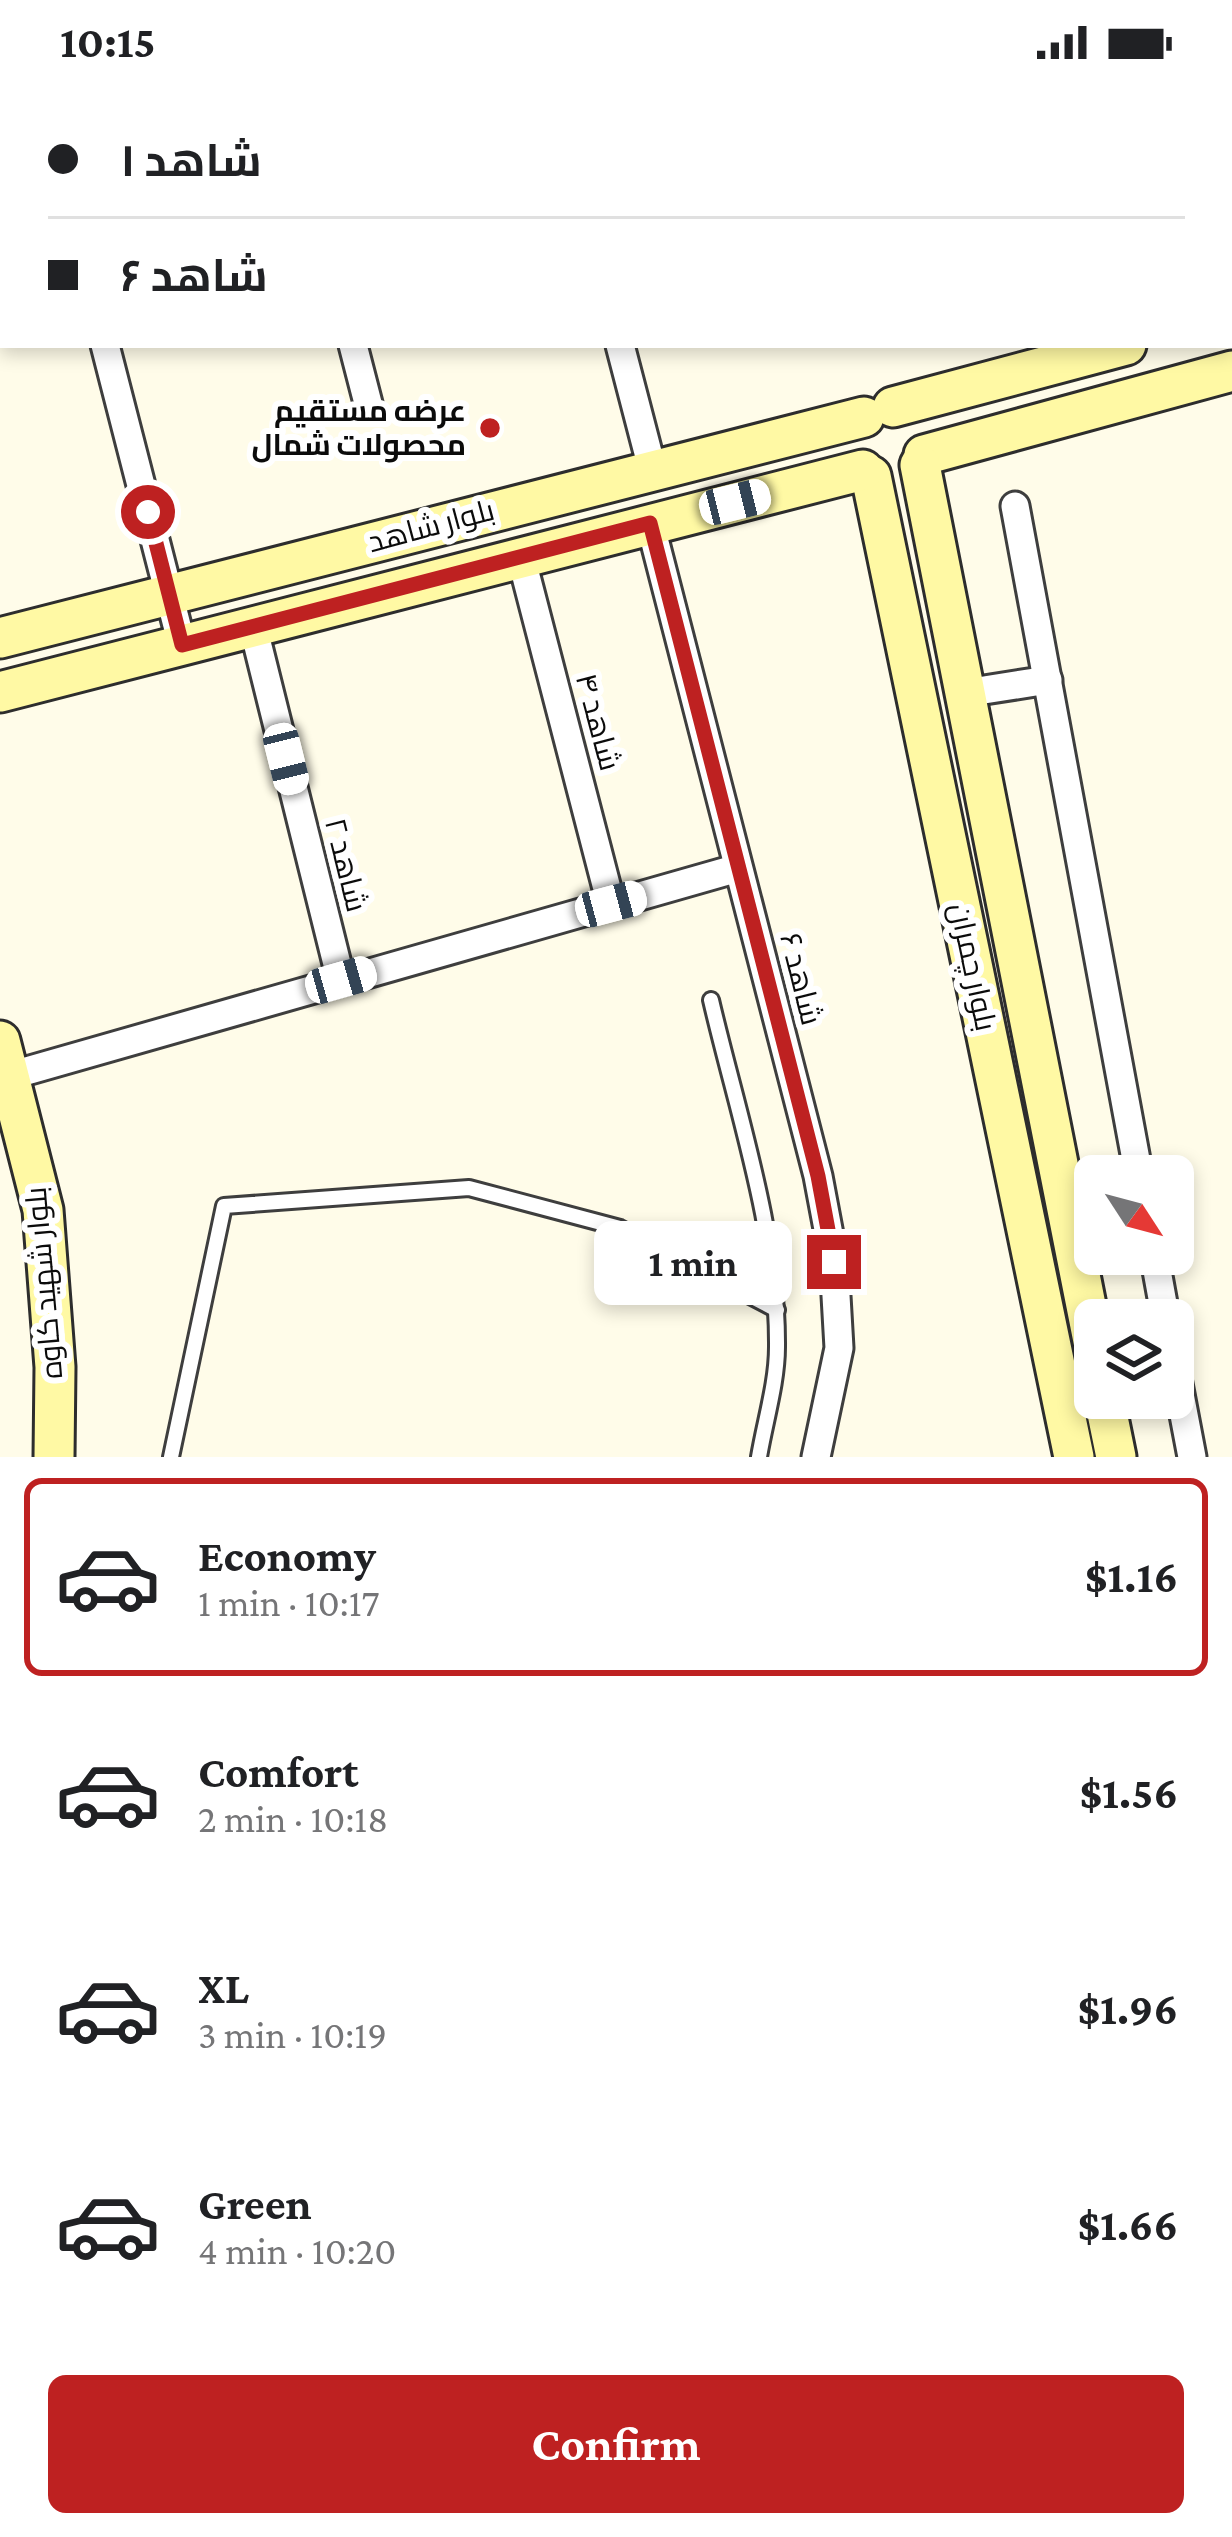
<!DOCTYPE html>
<meta charset="utf-8">
<style>
:root{--surface:#fff;--page:#f2f2f2;--text:#202124;--muted:#757577;--line:#e0e0e0;--accent:#be2121}
body{margin:0;font-family:"Crimson Pro",Cairo,serif;background:var(--page);color:var(--text);height:100vh;display:flex;flex-direction:column;font-size:45px;white-space:nowrap}
*{box-sizing:border-box;margin:0}
p{font-size:39px;color:var(--muted)}
.icon{flex:none;width:66px;height:66px;fill:none;stroke:currentColor;stroke-width:2;stroke-linecap:round;stroke-linejoin:round}
.map{position:relative;height:1373px;overflow:hidden}
.drawer{display:flex;flex-direction:column;background:var(--surface);flex:1}
.drawer>*{flex:none}
.banner{position:absolute;left:0px;top:0px;width:1233px;height:264px;box-shadow:0 6px 18px #0003;display:grid;align-content:center;height:264px;padding:0 48px;background:var(--surface)}
.needle{width:78px;rotate:126deg}
.tools{position:absolute;left:1074px;top:1071px;display:grid;gap:24px}
.tools a{display:grid;place-items:center;width:120px;height:120px;border-radius:18px;background:var(--surface);box-shadow:0 6px 18px #0003;font-size:60px}
.end{position:absolute;width:54px;height:54px;margin:-27px;border:15px solid #be2121;background:#fff;box-shadow:0 0 0 6px #fff}
.from{border-radius:50%}
.bubble{position:absolute;height:84px;border-radius:18px;background:var(--surface);box-shadow:0 6px 18px #0003;font-size:39px;font-weight:700;line-height:84px;text-align:center}
.car{position:absolute;width:36px;height:72px;margin:-36px -18px;border-radius:15px;box-shadow:0 0 9px 3px #0007;background:linear-gradient(#fff 24%,#345 0 40%,#fff 0 76%,#345 0 86%,#fff 0)}
.banner b{display:flex;align-items:center;gap:42px;height:114px;font-size:45px}
.banner b+b{border-top:3px solid var(--line)}
.banner i{width:30px;height:30px;background:var(--text)}
ul{padding:21px 0 0;list-style:none}
li{display:flex;align-items:center;gap:36px;height:198px;margin:0 24px 18px;padding:0 24px;border:6px solid transparent;border-radius:18px}
li div{flex:1}
li b{display:block;font-size:45px}
li em{font-style:normal;font-weight:700}
li.on{border-color:var(--accent)}
li>.icon{width:108px;height:108px;stroke-width:1.5}
.button{display:flex;gap:24px;margin-top:auto;padding:24px 48px}
.button a{flex:1;height:138px;border-radius:18px;background:var(--accent);color:#fff;font-size:48px;font-weight:700;line-height:138px;text-align:center}
.status{display:flex;justify-content:space-between;align-items:center;height:84px;padding:0 60px;background:var(--surface);direction:ltr}
.status svg{height:33px;fill:currentColor}
.map>svg:first-child{display:block}
</style>
<div class="status"><b>10:15</b><svg viewBox="0 0 49 12"><path d="M0 12V9h3v3zM5 12V6h3v6zM10 12V3h3v9zM15 12V0h3v12zM26 1h20v11H26zM47 4h2v5h-2z"/></svg></div>
<div class="map">
<svg width="1232" height="1373" viewBox="0 0 1232 1373">
<rect width="100%" height="100%" fill="#fffce9"/>
<g fill="none" stroke-linecap="round" stroke-linejoin="round">
<g stroke="#3e3e3e" stroke-width="20">
<g id="lane">
<path d="M 711,916 C 737,1028 778,1146 777,1263 C 777,1299 765,1337 759,1373"/>
<path d="M 171,1373 L 224,1122 L 469,1104 L 620,1144 L 777,1226"/>
</g>
</g>
<g stroke="#3e3e3e" stroke-width="33">
<g id="street">
<path d="M 37,0 L 38,3"/>
<path d="M 286,0 L 286,3"/>
<path d="M 553,0 L 554,3"/>
<path d="M 821,0 L 822,3"/>
<path d="M 1090,0 L 1091,3"/>
<path d="M 105,261 L 182,561"/>
<path d="M 353,261 L 369,323"/>
<path d="M 620,261 L 652,384"/>
<path d="M 1015,422 L 1139,1092"/>
<path d="M 650,439 L 818,1092 L 834,1177 L 839,1264 L 816,1373"/>
<path d="M 521,473 L 611,820"/>
<path d="M 253,542 L 341,896"/>
<path d="M 965,609 L 1048,596"/>
<path d="M 9,992 L 738,784"/>
<path d="M 1154,1170 L 1166,1236"/>
<path d="M 1173,1273 L 1192,1373"/>
</g>
</g>
<g stroke="#2d2d2d" stroke-width="45">
<g id="secondary">
<path d="M 88,3 L 100,0"/>
<path d="M 0,26 L 3,26"/>
<path d="M 1230,233 L 1232,233"/>
<path d="M 893,323 L 1126,261"/>
<path d="M 924,371 L 1232,287"/>
<path d="M 920,381 L 1095,1267"/>
<path d="M 871,392 L 1074,1373"/>
<path d="M 0,554 L 864,333"/>
<path d="M 0,608 L 863,386"/>
<path d="M 0,957 L 43,1126 L 55,1283 L 54,1373"/>
<path d="M 1104,1314 L 1116,1373"/>
</g>
</g>
<use href="#lane" stroke="#fff" stroke-width="14"/>
<use href="#street" stroke="#fff" stroke-width="27"/>
<use href="#secondary" stroke="#fff9a4" stroke-width="39"/>
</g>
<g fill="none" stroke-linecap="round" stroke-linejoin="round">
<path stroke="#be2121" stroke-width="15" d="M 148,428 L 182,561 L 650,439 L 818,1092 L 834,1178"/>
</g>
<circle fill="#be2121" stroke="#fff" stroke-width="4.5" cx="490" cy="344" r="12"/>
<g text-anchor="middle" stroke-width="12" stroke-linejoin="round" paint-order="stroke">
<g font-size="30" font-weight="bold" fill="#0b0b0b" stroke="#fff" text-anchor="end">
<text x="466" y="337">عرضه مستقیم<tspan x="466" dy="34">محصولات شمال</tspan></text>
</g>
<g font-size="30" fill="#0b0b0b" stroke="#fff">
<text transform="translate(431 442) rotate(-15)" y="10">بلوار شاهد</text>
<text transform="translate(598 638) rotate(75)" y="10">شاهد ۴</text>
<text transform="translate(346 781) rotate(76)" y="10">شاهد ۲</text>
<text transform="translate(973 883) rotate(78)" y="10">بلوار چمران</text>
<text transform="translate(801 895) rotate(76)" y="10">شاهد ۶</text>
<text transform="translate(44 1199) rotate(-95)" y="10">بلوار شهید کاوه</text>
</g>
</g>
</svg>
<div class="tools">
<a><svg class="needle" viewBox="-14 -14 28 28"><path d="M0-13l5 13h-10z" fill="#e53935"/><path d="M0 13l5-13h-10z" fill="#757577"/></svg></a>
<a><svg class="icon" aria-label="layers" viewBox="0 0 24 24"><path d="M12 4l9 5-9 5-9-5zM3 14l9 5 9-5"/></svg></a>
</div>
<i class="end from" style="left:148px;top:428px"></i>
<i class="end" style="left:834px;top:1178px"></i>
<div class="bubble" style="left:594px;top:1137px;width:198px">1 min</div>
<i class="car" style="left:735px;top:418px;rotate:76deg"></i>
<i class="car" style="left:286px;top:675px;rotate:166deg"></i>
<i class="car" style="left:611px;top:820px;rotate:75deg"></i>
<i class="car" style="left:341px;top:896px;rotate:74deg"></i>
<div class="banner">
<b><i class="from"></i>شاهد ۱</b>
<b><i></i>شاهد ۶</b>
</div>
</div>
<section class="drawer">
<ul>
<li class="on"><svg class="icon" aria-label="car" viewBox="0 0 24 24"><path d="M5 17H2v-5l4-1 3-4h7l3 4 3 1v5h-3M9 17h6M6 11h13"/><circle cx="7" cy="17" r="2"/><circle cx="17" cy="17" r="2"/></svg><div><b>Economy</b><p>1 min · 10:17</p></div><em>$1.16</em></li>
<li><svg class="icon" aria-label="car" viewBox="0 0 24 24"><path d="M5 17H2v-5l4-1 3-4h7l3 4 3 1v5h-3M9 17h6M6 11h13"/><circle cx="7" cy="17" r="2"/><circle cx="17" cy="17" r="2"/></svg><div><b>Comfort</b><p>2 min · 10:18</p></div><em>$1.56</em></li>
<li><svg class="icon" aria-label="car" viewBox="0 0 24 24"><path d="M5 17H2v-5l4-1 3-4h7l3 4 3 1v5h-3M9 17h6M6 11h13"/><circle cx="7" cy="17" r="2"/><circle cx="17" cy="17" r="2"/></svg><div><b>XL</b><p>3 min · 10:19</p></div><em>$1.96</em></li>
<li><svg class="icon" aria-label="car" viewBox="0 0 24 24"><path d="M5 17H2v-5l4-1 3-4h7l3 4 3 1v5h-3M9 17h6M6 11h13"/><circle cx="7" cy="17" r="2"/><circle cx="17" cy="17" r="2"/></svg><div><b>Green</b><p>4 min · 10:20</p></div><em>$1.66</em></li>
</ul>
<div class="button"><a>Confirm</a></div>
</section>
